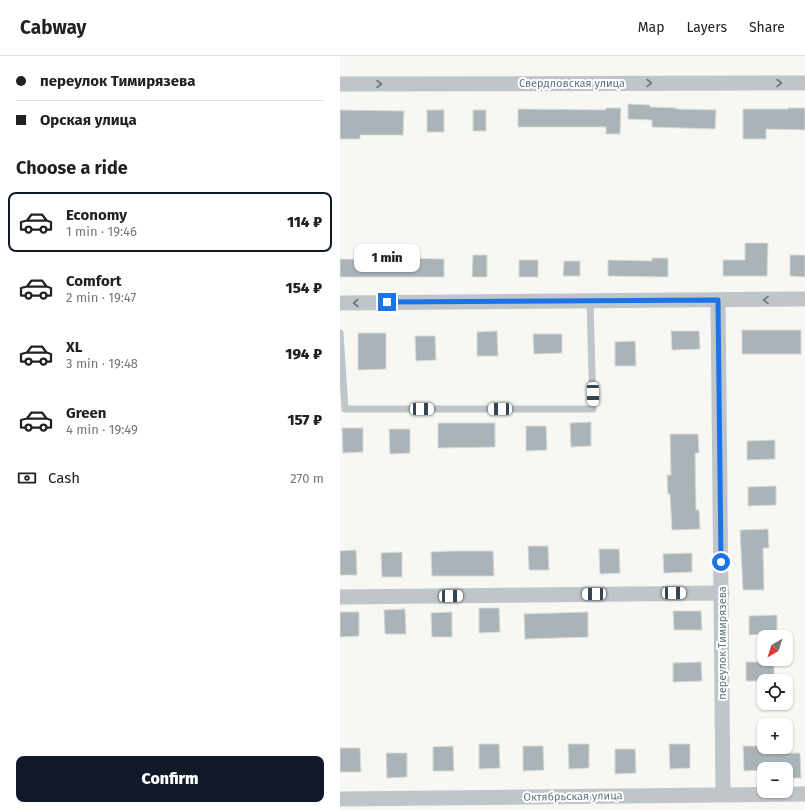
<!DOCTYPE html>
<meta charset="utf-8">
<style>
:root{--surface:#fff;--page:#f2f2f2;--text:#202124;--muted:#757577;--line:#e0e0e0;--accent:#111827}
body{margin:0;font-family:"Fira Sans",sans-serif;background:var(--page);color:var(--text);height:100vh;display:flex;flex-direction:column;font-size:15px;white-space:nowrap}
*{box-sizing:border-box;margin:0}
p{font-size:13px;color:var(--muted)}
.icon{flex:none;width:22px;height:22px;fill:none;stroke:currentColor;stroke-width:2;stroke-linecap:round;stroke-linejoin:round}
.map{position:relative;flex:1;overflow:hidden}
.sheet{display:flex;flex-direction:column;background:var(--surface);width:340px}
.sheet>*{flex:none}
.top-card{display:grid;align-content:center;height:88px;padding:0 16px;background:var(--surface)}
.needle{width:26px;rotate:219deg}
.fabs{position:absolute;left:417px;top:574px;display:grid;gap:8px}
.fabs a{display:grid;place-items:center;width:36px;height:36px;border-radius:8px;background:var(--surface);box-shadow:0 1px 3px #0004;font-size:20px}
.end{position:absolute;width:18px;height:18px;margin:-9px;border:5px solid #1a73e8;background:#fff;box-shadow:0 0 0 2px #fff}
.from{border-radius:50%}
.bubble{position:absolute;height:28px;border-radius:8px;background:var(--surface);box-shadow:0 1px 3px #0004;font-size:13px;font-weight:800;line-height:28px;text-align:center}
.car{position:absolute;width:12px;height:24px;margin:-12px -6px;border-radius:5px;box-shadow:0 0 3px 1px #0007;background:linear-gradient(#fff 24%,#345 0 40%,#fff 0 76%,#345 0 86%,#fff 0)}
.top-card b{display:flex;align-items:center;gap:14px;height:38px;font-size:15px}
.top-card b+b{border-top:1px solid var(--line)}
.top-card i{width:10px;height:10px;background:var(--text)}
ul{padding:0;list-style:none}
li{display:flex;align-items:center;gap:12px;height:60px;margin:0 8px 6px;padding:0 8px;border:2px solid transparent;border-radius:8px}
li div{flex:1}
li b{display:block;font-size:15px}
li em{font-style:normal;font-weight:800}
li.active{border-color:var(--accent)}
li>.icon{width:36px;height:36px;stroke-width:1.5}
h2{padding:0 16px;font-size:18px;line-height:48px}
.pay{display:flex;align-items:center;gap:10px;height:44px;padding:0 16px;font-size:15px}
.pay p{margin-inline-start:auto}
.action{display:flex;gap:8px;margin-top:auto;padding:8px 16px}
.action a{flex:1;height:46px;border-radius:8px;background:var(--accent);color:#fff;font-size:16px;font-weight:800;line-height:46px;text-align:center}
header{display:flex;align-items:center;gap:24px;box-sizing:border-box;height:56px;padding:0 20px;background:var(--surface);border-bottom:1px solid var(--line)}
header strong{font-size:19px}
nav{display:flex;gap:22px;margin-inline-start:auto;font-size:14px}
main{display:flex;flex:1;min-height:0}
.map>svg:first-child{display:block}
</style>
<header>
<strong>Cabway</strong>
<nav><a>Map</a><a>Layers</a><a>Share</a></nav>
</header>
<main>
<section class="sheet">
<div class="top-card">
<b><i class="from"></i>переулок Тимирязева</b>
<b><i></i>Орская улица</b>
</div>
<h2>Choose a ride</h2>
<ul>
<li class="active"><svg class="icon" aria-label="car" viewBox="0 0 24 24"><path d="M5 17H2v-5l4-1 3-4h7l3 4 3 1v5h-3M9 17h6M6 11h13"/><circle cx="7" cy="17" r="2"/><circle cx="17" cy="17" r="2"/></svg><div><b>Economy</b><p>1 min · 19:46</p></div><em>114 ₽</em></li>
<li><svg class="icon" aria-label="car" viewBox="0 0 24 24"><path d="M5 17H2v-5l4-1 3-4h7l3 4 3 1v5h-3M9 17h6M6 11h13"/><circle cx="7" cy="17" r="2"/><circle cx="17" cy="17" r="2"/></svg><div><b>Comfort</b><p>2 min · 19:47</p></div><em>154 ₽</em></li>
<li><svg class="icon" aria-label="car" viewBox="0 0 24 24"><path d="M5 17H2v-5l4-1 3-4h7l3 4 3 1v5h-3M9 17h6M6 11h13"/><circle cx="7" cy="17" r="2"/><circle cx="17" cy="17" r="2"/></svg><div><b>XL</b><p>3 min · 19:48</p></div><em>194 ₽</em></li>
<li><svg class="icon" aria-label="car" viewBox="0 0 24 24"><path d="M5 17H2v-5l4-1 3-4h7l3 4 3 1v5h-3M9 17h6M6 11h13"/><circle cx="7" cy="17" r="2"/><circle cx="17" cy="17" r="2"/></svg><div><b>Green</b><p>4 min · 19:49</p></div><em>157 ₽</em></li>
</ul>
<div class="pay"><svg class="icon" aria-label="cash" viewBox="0 0 24 24"><path d="M3 7h18v10H3z"/><circle cx="12" cy="12" r="2"/></svg>Cash<p>270 m</p></div>
<div class="action"><a>Confirm</a></div>
</section>
<div class="map">
<svg width="465" height="754" viewBox="0 0 465 754">
<rect width="100%" height="100%" fill="#f7f7f4"/>
<g fill="#a9b3b8" stroke="#d9d9d6">
<path d="M 288,48 L 310,49 L 310,51 L 336,52 L 336,53 L 376,54 L 375,73 L 312,71 L 312,64 L 288,63 Z"/>
<path d="M 266,52 L 281,52 L 280,78 L 266,78 L 266,71 L 178,71 L 178,53 L 266,54 Z"/>
<path d="M 448,52 L 465,52 L 465,74 L 426,73 L 426,83 L 403,83 L 403,53 L 448,53 Z"/>
<path d="M 0,54 L 64,55 L 63,79 L 20,79 L 20,83 L 0,83 Z"/>
<rect x="87" y="54" width="17" height="22"/>
<rect x="133" y="54" width="13" height="21"/>
<path d="M 405,187 L 428,187 L 427,220 L 383,220 L 383,204 L 405,204 Z"/>
<path d="M 133,199 L 147,199 L 147,221 L 132,221 Z"/>
<path d="M 450,199 L 465,199 L 465,221 L 450,220 Z"/>
<path d="M 42,202 L 104,203 L 104,221 L 0,221 L 0,203 L 42,204 Z"/>
<path d="M 312,202 L 328,202 L 328,221 L 268,220 L 268,204 L 312,205 Z"/>
<rect x="179" y="204" width="19" height="17"/>
<path d="M 224,205 L 240,205 L 240,220 L 223,220 Z"/>
<rect x="402" y="274" width="59" height="24"/>
<path d="M 157,275 L 158,300 L 137,300 L 137,276 Z"/>
<path d="M 331,275 L 359,275 L 360,293 L 332,294 Z"/>
<path d="M 18,277 L 46,277 L 46,313 L 18,314 Z"/>
<path d="M 193,278 L 222,278 L 222,297 L 194,298 Z"/>
<path d="M 75,280 L 95,280 L 96,304 L 76,305 Z"/>
<path d="M 295,285 L 296,310 L 275,310 L 275,286 Z"/>
<path d="M 251,366 L 251,390 L 231,391 L 230,367 Z"/>
<path d="M 98,367 L 155,367 L 155,391 L 98,392 Z"/>
<path d="M 186,370 L 206,370 L 207,394 L 186,395 Z"/>
<path d="M 2,372 L 23,372 L 23,396 L 3,397 Z"/>
<path d="M 49,373 L 70,373 L 70,397 L 50,398 Z"/>
<path d="M 330,378 L 358,378 L 359,397 L 355,397 L 356,454 L 359,454 L 360,473 L 332,474 L 330,438 L 328,438 L 327,419 L 331,419 Z"/>
<path d="M 435,384 L 435,403 L 407,404 L 407,385 Z"/>
<path d="M 436,430 L 436,449 L 408,450 L 408,431 Z"/>
<path d="M 428,473 L 429,492 L 423,492 L 424,534 L 403,534 L 400,474 Z"/>
<path d="M 188,490 L 208,490 L 209,514 L 189,514 Z"/>
<path d="M 259,493 L 279,493 L 280,517 L 260,518 Z"/>
<path d="M 16,494 L 17,519 L 0,519 L 0,495 Z"/>
<path d="M 112,495 L 153,495 L 154,520 L 92,520 L 91,496 Z"/>
<path d="M 62,496 L 62,521 L 42,521 L 41,497 Z"/>
<path d="M 352,497 L 352,516 L 324,517 L 323,498 Z"/>
<path d="M 139,552 L 159,552 L 160,576 L 139,577 Z"/>
<path d="M 65,553 L 66,578 L 45,578 L 44,554 Z"/>
<path d="M 333,555 L 361,555 L 362,574 L 334,574 Z"/>
<path d="M 0,556 L 19,556 L 19,580 L 0,581 Z"/>
<path d="M 112,556 L 112,581 L 92,581 L 91,557 Z"/>
<path d="M 248,556 L 248,581 L 185,583 L 184,558 Z"/>
<path d="M 437,559 L 437,578 L 409,579 L 409,560 Z"/>
<path d="M 361,606 L 362,625 L 333,626 L 333,607 Z"/>
<rect x="406" y="606" width="28" height="19"/>
<path d="M 139,688 L 159,688 L 160,712 L 139,713 Z"/>
<path d="M 228,688 L 249,688 L 249,712 L 229,713 Z"/>
<path d="M 329,688 L 350,688 L 350,712 L 330,713 Z"/>
<path d="M 113,690 L 114,715 L 93,715 L 93,691 Z"/>
<path d="M 183,690 L 203,690 L 204,714 L 183,715 Z"/>
<path d="M 403,690 L 424,690 L 424,698 L 460,697 L 461,722 L 446,722 L 446,713 L 404,715 Z"/>
<path d="M 0,692 L 20,692 L 21,716 L 0,716 Z"/>
<path d="M 275,693 L 295,693 L 296,717 L 275,718 Z"/>
<path d="M 46,697 L 67,697 L 67,721 L 47,722 Z"/>
</g>
<g fill="none" stroke-linecap="round" stroke-linejoin="round">
<path stroke="#c0c5c9" stroke-width="7" d="M 0,277 L 5,353 L 253,353 L 250,245"/>
<g stroke="#c0c5c9" stroke-width="15">
<path d="M 0,28 L 465,27"/>
<path d="M 378,244 L 383,739"/>
<path d="M 0,247 L 465,243"/>
<path d="M 0,541 L 382,537"/>
<path d="M 0,743 L 465,738"/>
</g>
</g>
<defs><path id="oneway-chevron" d="M-2-3.5L2.5 0L-2 3.5" fill="none" stroke-width="1.6" stroke-linecap="round" stroke-linejoin="round"/></defs>
<g stroke="#667985">
<use href="#oneway-chevron" transform="translate(309 27)"/>
<use href="#oneway-chevron" transform="translate(439 27)"/>
<use href="#oneway-chevron" transform="translate(39 28)"/>
<use href="#oneway-chevron" transform="translate(426 244) rotate(179)"/>
<use href="#oneway-chevron" transform="translate(16 247) rotate(180)"/>
</g>
<g fill="none" stroke-linecap="round" stroke-linejoin="round">
<path stroke="#1a73e8" stroke-width="5" d="M 47,246 L 378,244 L 381,506"/>
</g>
<g text-anchor="middle" stroke-width="4" stroke-linejoin="round" paint-order="stroke">
<g font-size="11" fill="#617581" stroke="#fff">
<text x="232" y="31">Свердловская улица</text>
<text transform="translate(382 587) rotate(-90)" y="4">переулок Тимирязева</text>
<text transform="translate(233 740) rotate(-1)" y="4">Октябрьская улица</text>
</g>
</g>
</svg>
<div class="fabs">
<a><svg class="needle" viewBox="-14 -14 28 28"><path d="M0-13l5 13h-10z" fill="#e53935"/><path d="M0 13l5-13h-10z" fill="#757577"/></svg></a>
<a><svg class="icon" aria-label="locate" viewBox="0 0 24 24"><circle cx="12" cy="12" r="6"/><path d="M12 2v4M12 18v4M2 12h4M18 12h4"/></svg></a>
<a>+</a>
<a>−</a>
</div>
<i class="end from" style="left:381px;top:506px"></i>
<i class="end" style="left:47px;top:246px"></i>
<div class="bubble" style="left:14px;top:188px;width:66px">1 min</div>
<i class="car" style="left:253px;top:338px;rotate:179deg"></i>
<i class="car" style="left:82px;top:353px;rotate:90deg"></i>
<i class="car" style="left:160px;top:353px;rotate:270deg"></i>
<i class="car" style="left:334px;top:537px;rotate:90deg"></i>
<i class="car" style="left:254px;top:538px;rotate:269deg"></i>
<i class="car" style="left:111px;top:540px;rotate:89deg"></i>
</div>
</main>
